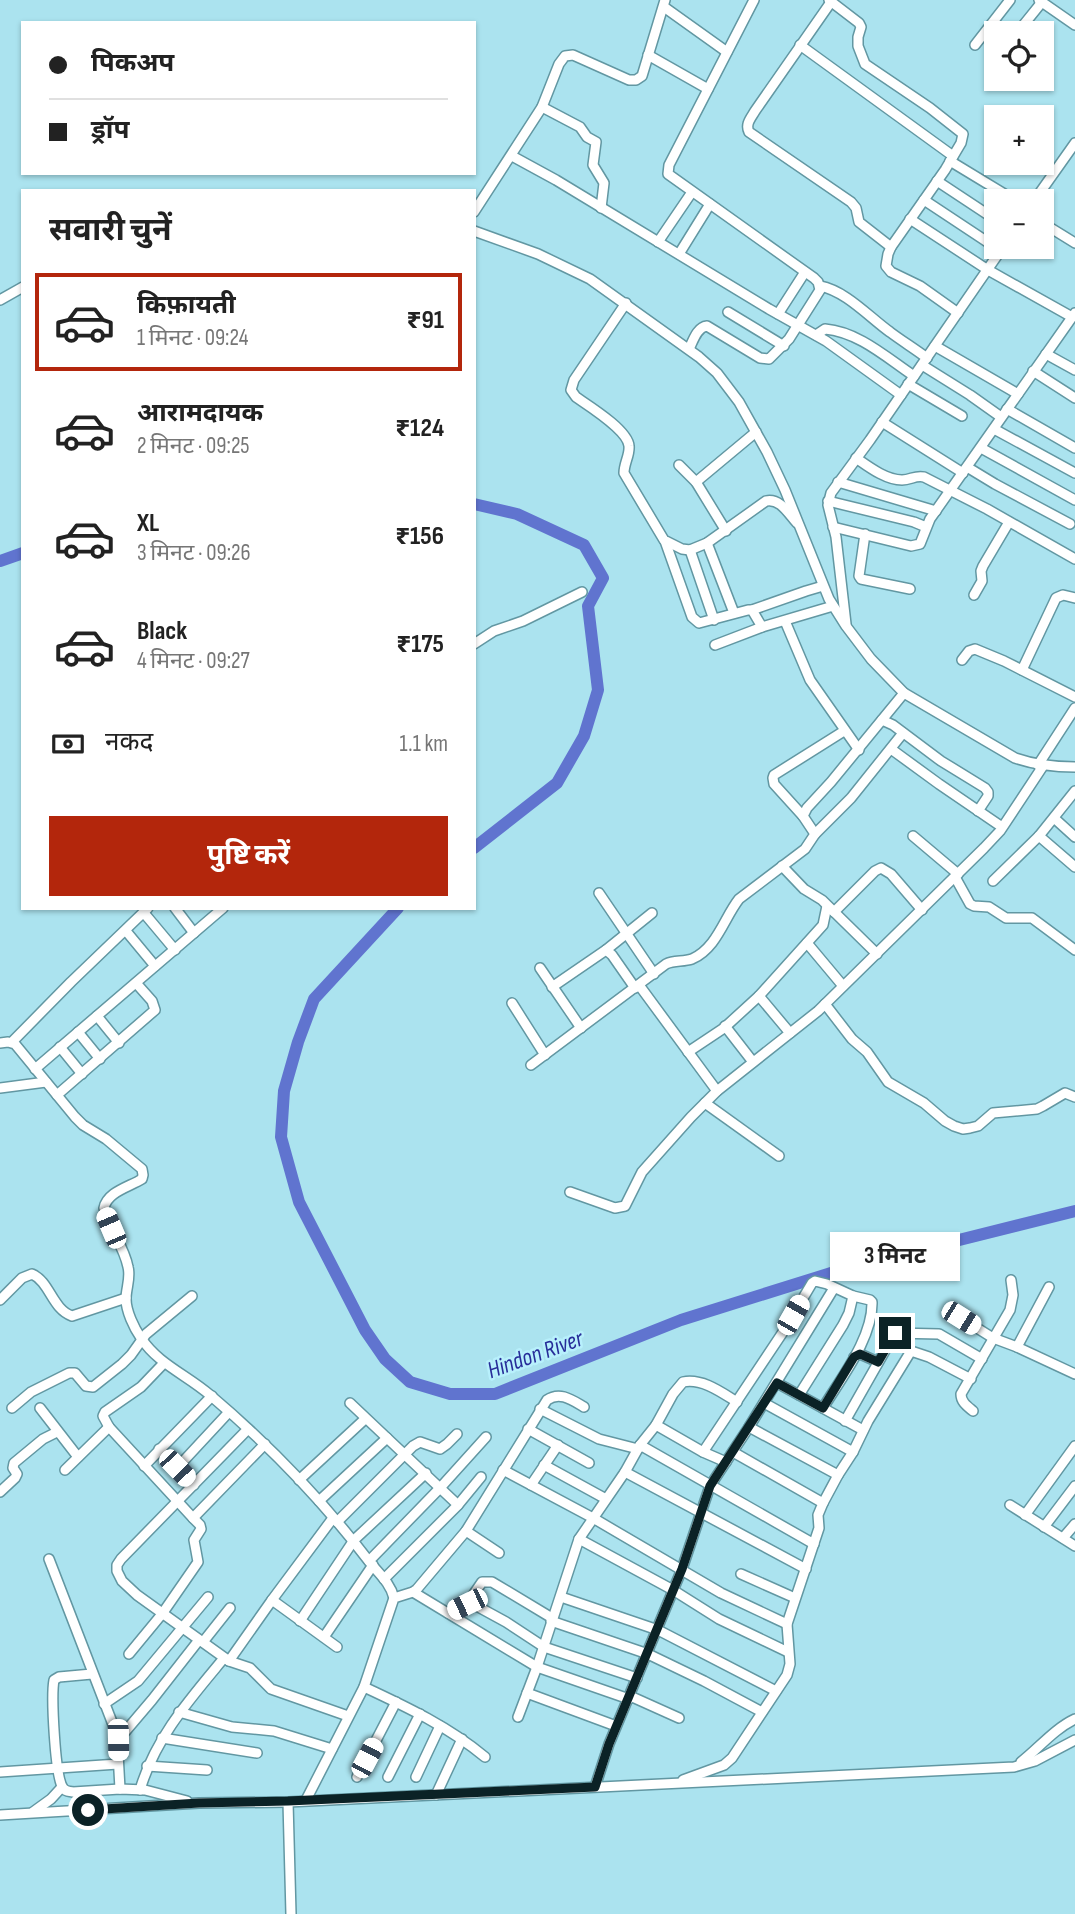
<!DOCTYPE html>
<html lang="hi">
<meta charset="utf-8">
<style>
:root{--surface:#fff;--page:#f2f2f2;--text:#222;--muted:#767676;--line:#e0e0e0;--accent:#b3260c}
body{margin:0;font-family:"Sofia Sans Condensed","Noto Sans Devanagari",sans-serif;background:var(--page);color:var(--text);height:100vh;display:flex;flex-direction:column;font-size:26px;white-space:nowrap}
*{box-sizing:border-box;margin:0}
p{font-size:23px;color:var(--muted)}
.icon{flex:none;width:38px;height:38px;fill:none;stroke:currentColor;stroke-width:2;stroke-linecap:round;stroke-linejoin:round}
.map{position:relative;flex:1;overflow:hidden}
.details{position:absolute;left:21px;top:189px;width:455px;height:721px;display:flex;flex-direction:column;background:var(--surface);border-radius:0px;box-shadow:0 2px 5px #0004}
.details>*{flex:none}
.banner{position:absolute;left:21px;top:21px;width:455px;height:154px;border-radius:0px;box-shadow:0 2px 5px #0004;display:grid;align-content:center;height:154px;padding:0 28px;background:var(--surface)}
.fabs{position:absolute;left:984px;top:21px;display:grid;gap:14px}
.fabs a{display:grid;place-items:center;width:70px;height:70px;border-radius:0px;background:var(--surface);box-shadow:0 2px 5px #0004;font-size:35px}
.end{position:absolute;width:32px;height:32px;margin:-16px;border:9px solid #0b2226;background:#fff;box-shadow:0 0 0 4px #fff}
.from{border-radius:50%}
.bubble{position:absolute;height:49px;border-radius:0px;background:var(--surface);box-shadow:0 2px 5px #0004;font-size:23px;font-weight:700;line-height:49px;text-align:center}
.car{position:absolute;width:21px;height:42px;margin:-21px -10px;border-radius:9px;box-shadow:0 0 5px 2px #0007;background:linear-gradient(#fff 24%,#345 0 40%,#fff 0 76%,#345 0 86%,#fff 0)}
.banner b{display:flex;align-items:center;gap:24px;height:66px;font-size:26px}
.banner b+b{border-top:2px solid var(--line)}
.banner i{width:18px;height:18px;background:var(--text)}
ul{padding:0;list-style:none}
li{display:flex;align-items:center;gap:21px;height:98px;margin:0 14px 10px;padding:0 14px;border:4px solid transparent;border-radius:0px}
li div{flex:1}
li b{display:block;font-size:26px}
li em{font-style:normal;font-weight:700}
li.active{border-color:var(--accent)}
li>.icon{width:63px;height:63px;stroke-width:1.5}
h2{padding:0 28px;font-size:32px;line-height:84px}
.pay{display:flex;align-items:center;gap:18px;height:77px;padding:0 28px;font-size:26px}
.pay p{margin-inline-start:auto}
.cta{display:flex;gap:14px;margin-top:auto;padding:14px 28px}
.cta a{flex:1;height:80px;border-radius:0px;background:var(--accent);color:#fff;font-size:28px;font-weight:700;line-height:80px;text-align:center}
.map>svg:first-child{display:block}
</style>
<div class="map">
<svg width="1075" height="1914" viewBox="0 0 1075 1914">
<rect width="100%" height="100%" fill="#abe3ef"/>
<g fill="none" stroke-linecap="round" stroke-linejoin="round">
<g stroke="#6074cf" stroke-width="12">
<path d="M 474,504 L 517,514 L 584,545 L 603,578 L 588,606 L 598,690 L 584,736 L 557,783 L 474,848"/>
<path d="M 0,561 L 23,553"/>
<path d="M 398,908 L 314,999 L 298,1042 L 284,1091 L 281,1137 L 299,1202 L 365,1330 L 385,1359 L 410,1382 L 450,1394 L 495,1394 L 681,1320 L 847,1268 L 1075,1211"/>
</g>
<g stroke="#6297a2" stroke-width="12">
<g id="minor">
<path d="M 829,0 L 859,23 L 861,27 L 858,37 L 858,46 L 865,64 L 930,108 L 963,134 L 961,143 L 945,170 L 891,247 L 888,254 L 886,266 L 891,272 L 920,286 L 958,313"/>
<path d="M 1039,0 L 1075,25"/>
<path d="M 831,2 L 755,111 C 751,118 745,124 749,132 L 851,202 L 856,208 L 859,222 L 891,247"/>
<path d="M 664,7 L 727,52"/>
<path d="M 1017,33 L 1042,2"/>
<path d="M 800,45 L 953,156"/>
<path d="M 975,45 L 1010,0"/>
<path d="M 648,55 L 708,89"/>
<path d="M 994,62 L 996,59"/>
<path d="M 542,107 L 580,127 L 587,137 L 596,142 L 593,165 L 604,183 L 601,208"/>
<path d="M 512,156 L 556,180 L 769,309 L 826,341 L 901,395"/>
<path d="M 950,161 L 1016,201"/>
<path d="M 937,181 L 996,220"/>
<path d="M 924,200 L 1001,251"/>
<path d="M 1034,201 L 1075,143"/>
<path d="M 474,212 L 542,107 L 559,64 L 565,56 L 573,55 L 629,80 L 636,80 L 642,76 L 665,0"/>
<path d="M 910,219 L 988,270 L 1072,317"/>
<path d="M 1041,222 L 1075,243"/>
<path d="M 474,231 L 538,254 L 590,279 L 699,357 L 717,373 L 739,402 L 767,452 L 785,490 L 829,599 L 846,626 L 871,659 L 904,693 L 1015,758 C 1035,765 1054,767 1075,767"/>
<path d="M 658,242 L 692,192"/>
<path d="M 679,254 L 710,204"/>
<path d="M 820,286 C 846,291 869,317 890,332 C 902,341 915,349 927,358"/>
<path d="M 0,300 L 23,287"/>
<path d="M 626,303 L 574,380 L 571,390 L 576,397 C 589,406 628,430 629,446 C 630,455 624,463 624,473 L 664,540 L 682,549 L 690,550 L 707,543 L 766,501 C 780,498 788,513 797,523"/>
<path d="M 728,312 L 784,346"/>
<path d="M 778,314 L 805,272"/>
<path d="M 816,335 L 825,329 C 859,332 887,358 914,376"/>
<path d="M 935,346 L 1018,394"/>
<path d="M 689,349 C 693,341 697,327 707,326 L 760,358 L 769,359 L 789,339 L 820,290 L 818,282 L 814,278 L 668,174 L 669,165 L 754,0"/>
<path d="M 1046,354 L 1075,370"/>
<path d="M 922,365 L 970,395 L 1001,417"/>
<path d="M 1033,371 L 1075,398"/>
<path d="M 908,384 L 962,416"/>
<path d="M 1007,409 L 1075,448"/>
<path d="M 882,422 L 963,473"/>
<path d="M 994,429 L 1075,473"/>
<path d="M 981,448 L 1075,500"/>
<path d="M 856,458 C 869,467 886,480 902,480 C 911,480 915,475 924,477 L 987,509 L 1075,559"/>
<path d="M 679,465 L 696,482 L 726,531"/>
<path d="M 967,467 L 995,484 L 1070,524"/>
<path d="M 696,482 L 756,432"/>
<path d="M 838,482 L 936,511"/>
<path d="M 828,501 L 914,522 L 926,527"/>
<path d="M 833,527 L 911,546 L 920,544 L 930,519 L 1075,313"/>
<path d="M 865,534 L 859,576 L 861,579 L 910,589"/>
<path d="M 665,541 L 692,617 L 699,623 L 748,610 L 752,610 L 762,627 L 833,606"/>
<path d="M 707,543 L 734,613"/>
<path d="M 690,550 L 714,620"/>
<path d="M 974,595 L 982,581 L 981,571 L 983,566 L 1009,522"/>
<path d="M 752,610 L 806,591 L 823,586"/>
<path d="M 785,621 L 810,680 L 859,750"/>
<path d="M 846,624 L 836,537 L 828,505 L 831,493 L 870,440 L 1003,247"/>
<path d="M 474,644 L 494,631 L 523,621 L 582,592"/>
<path d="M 715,645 L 762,627"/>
<path d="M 962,660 L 969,651 L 975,649 L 1004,661 L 1075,697"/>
<path d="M 1022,670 L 1056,598 L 1063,595 L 1075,598"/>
<path d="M 882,720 L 893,725 L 941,761 L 985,788 L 988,792 L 988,796 L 978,811"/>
<path d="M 891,749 L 939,784 L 1002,827"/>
<path d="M 1038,765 L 1075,708"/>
<path d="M 803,816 L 774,784 L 773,778 L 774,775 L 844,731"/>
<path d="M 1054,818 L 1075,837"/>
<path d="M 815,834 L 851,798 L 903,733"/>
<path d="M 913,836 L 958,874"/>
<path d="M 1039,836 L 1075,867"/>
<path d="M 782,866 L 804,889 L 822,900 L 877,954"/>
<path d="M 955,877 L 970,904 L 974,906 L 989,907 L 1006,918 L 1032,918 L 1075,950"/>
<path d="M 993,881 L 1039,836 L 1075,791"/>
<path d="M 599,893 L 654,974"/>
<path d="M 175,908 L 194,933"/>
<path d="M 834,912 L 875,871 L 881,868 L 891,874 L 922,910"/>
<path d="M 144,913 L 175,950"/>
<path d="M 126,931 L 155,966"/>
<path d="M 807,943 L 843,986"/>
<path d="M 606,950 L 652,913"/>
<path d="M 540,968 L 581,1028"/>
<path d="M 639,985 L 717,1091"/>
<path d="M 552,987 L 606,950 L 612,955 L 635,988"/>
<path d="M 759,996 L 790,1033"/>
<path d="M 512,1003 L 545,1055"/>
<path d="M 825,1004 L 852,1039 L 867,1052 L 888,1082 L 924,1103 L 945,1121 L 954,1126 L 963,1129 L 970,1128 L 978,1126 L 993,1113 L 1037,1109 L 1043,1106 L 1065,1093 L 1075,1097"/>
<path d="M 97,1016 L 119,1043"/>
<path d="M 725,1026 L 753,1062"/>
<path d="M 78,1032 L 100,1059"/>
<path d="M 12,1042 L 71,982 L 148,908"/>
<path d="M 0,1043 L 8,1042 L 15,1044 L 75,1117 L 83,1125 L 106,1139 L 142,1169 L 143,1175 L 142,1179 C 129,1187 107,1192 104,1208 C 109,1229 124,1246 128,1267 C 131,1278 126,1288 126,1299 C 126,1311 134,1328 141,1338 C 158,1364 187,1375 210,1395 C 268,1444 322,1500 368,1560 C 378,1573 390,1582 394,1598"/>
<path d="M 60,1047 L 82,1074"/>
<path d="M 688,1052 L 724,1028 L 759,996 L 823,925 L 827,906"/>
<path d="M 531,1065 L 666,964 C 674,960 683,962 692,959 C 717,948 724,918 739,899 L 805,849 L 815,834 L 803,816 L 807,808 L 831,782 L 904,693"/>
<path d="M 35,1069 L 223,908"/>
<path d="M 0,1088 L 46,1082"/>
<path d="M 57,1095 L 155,1010 L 152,1001 L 136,983"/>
<path d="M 705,1103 L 779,1156"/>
<path d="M 570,1192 L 615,1208 L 625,1206 L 642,1172 L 691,1117 L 717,1091 L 818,1011 L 984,848 L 1000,831 L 1043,766"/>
<path d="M 0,1300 L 22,1278 L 32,1274 C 50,1282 52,1309 72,1316 L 126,1298"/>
<path d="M 961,1318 L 993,1338 L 1017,1347 L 1075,1374"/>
<path d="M 1017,1347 L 1049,1287"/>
<path d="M 854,1357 L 860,1354 L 878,1362"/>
<path d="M 777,1383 L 863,1430"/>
<path d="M 799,1395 L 843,1325 L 849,1313 L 853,1296"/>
<path d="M 350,1403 L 387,1438"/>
<path d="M 764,1403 L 853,1452"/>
<path d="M 12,1408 L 31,1392 L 69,1373 L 75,1373 L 86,1386 L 93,1387 L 122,1364 L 131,1355 L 146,1334 L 192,1296"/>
<path d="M 40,1408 L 78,1457"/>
<path d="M 540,1409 L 599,1439 L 638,1449"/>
<path d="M 973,1411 C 967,1406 961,1402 961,1394 L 1010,1310 L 1013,1295 L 1011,1280"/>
<path d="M 845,1421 L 895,1333 L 939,1334 L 982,1359"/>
<path d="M 656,1425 L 673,1394 L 683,1382 C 702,1378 721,1392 737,1402"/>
<path d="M 109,1427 L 103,1416 L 105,1412 L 141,1387 L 164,1363"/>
<path d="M 749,1427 L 838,1475"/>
<path d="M 248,1429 L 121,1559 L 117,1565 L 117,1571 L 122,1581 L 137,1595 L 229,1661 L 250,1668 L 271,1689 L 348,1716"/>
<path d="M 528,1429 L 589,1463"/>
<path d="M 640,1445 L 814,1544"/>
<path d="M 159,1449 L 194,1485"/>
<path d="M 703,1452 L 783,1332 L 812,1283 L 815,1281 L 827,1284 L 853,1296 L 870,1300 L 872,1302 C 873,1338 841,1378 823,1408"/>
<path d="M 544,1465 L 606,1499"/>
<path d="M 144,1466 L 212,1396"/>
<path d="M 177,1468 L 229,1412"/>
<path d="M 65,1470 L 109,1427 L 193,1518 L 265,1444"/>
<path d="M 503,1470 L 593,1518 L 721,1593 L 787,1624"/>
<path d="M 625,1472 L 806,1569"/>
<path d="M 299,1480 L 365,1419"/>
<path d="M 531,1485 L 558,1445"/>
<path d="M 0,1492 L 15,1478 L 17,1474 L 13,1468 L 14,1463 L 43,1439 L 57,1432"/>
<path d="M 319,1501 L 387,1438 L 458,1505"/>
<path d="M 823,1503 L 838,1475 L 853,1452 L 868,1421 L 911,1351 L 929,1357 L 971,1379"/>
<path d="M 1010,1505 L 1075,1546"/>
<path d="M 1025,1515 L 1075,1446"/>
<path d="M 337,1522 L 413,1446 L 420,1442 L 440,1449 L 447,1444 L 457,1434"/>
<path d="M 1044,1527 L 1075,1486"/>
<path d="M 466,1531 L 499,1553"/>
<path d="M 1063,1538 L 1075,1524"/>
<path d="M 579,1539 L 673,1590 L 719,1619 L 788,1652"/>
<path d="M 49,1559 L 117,1735 L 120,1789"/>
<path d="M 369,1561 L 440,1488 L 486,1437"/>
<path d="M 741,1574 L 795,1598"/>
<path d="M 384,1579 L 458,1505 L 481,1477"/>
<path d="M 413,1592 L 537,1667 L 629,1699"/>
<path d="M 561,1597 L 658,1630 L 776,1691"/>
<path d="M 272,1600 L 337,1647"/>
<path d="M 467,1604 L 482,1582 L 492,1582 L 552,1618"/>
<path d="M 448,1613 L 467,1604 L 473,1604 L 506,1622 L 544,1647 L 637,1678"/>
<path d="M 300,1621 L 354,1540 L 426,1473"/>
<path d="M 551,1621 L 648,1654 L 704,1681 L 762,1712"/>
<path d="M 324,1637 L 373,1565"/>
<path d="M 203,1642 L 230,1608"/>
<path d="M 129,1654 L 162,1614 L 198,1562 L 194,1540 L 201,1529 L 200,1525 L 193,1518"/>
<path d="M 229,1661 L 272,1600 L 333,1518"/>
<path d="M 92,1674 L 59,1677 L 54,1680 C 51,1696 55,1777 63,1788 C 66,1792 68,1791 73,1792 L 120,1789 L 145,1790 L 187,1801"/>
<path d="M 364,1687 C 407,1707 449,1727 485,1757"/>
<path d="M 527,1693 L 616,1726"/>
<path d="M 630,1696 L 679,1718"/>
<path d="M 104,1704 L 138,1681 L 208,1597"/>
<path d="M 179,1712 L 232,1727 L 274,1731 L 332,1749"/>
<path d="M 518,1717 L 537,1667 L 579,1539 L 625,1472 L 640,1445 L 656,1425 L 703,1452 L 726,1462"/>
<path d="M 162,1738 L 257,1753"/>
<path d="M 118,1740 L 152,1700 L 199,1640"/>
<path d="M 1021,1762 C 1039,1748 1054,1729 1075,1719"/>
<path d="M 147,1766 L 207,1770"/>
<path d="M 0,1772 L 118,1764"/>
<path d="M 357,1777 L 396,1702"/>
<path d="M 388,1777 L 420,1714"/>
<path d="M 416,1777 L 440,1726"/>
<path d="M 683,1780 L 724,1765 L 732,1758 L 787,1675 L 790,1664 L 787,1624 L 819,1528 L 818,1515 L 823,1503 L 733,1452"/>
<path d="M 595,1787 L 609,1744 L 682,1569 L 710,1486 L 749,1427 L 834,1288"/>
<path d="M 140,1790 C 155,1738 190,1699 224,1658"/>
<path d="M 436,1795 L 462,1739"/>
<path d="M 306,1800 L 364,1687 L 394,1598 L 413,1592 L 417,1589 L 466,1531 L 547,1400 C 560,1391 572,1400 584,1407"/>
<path d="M 288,1802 L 291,1914"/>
<path d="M 33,1812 L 51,1799 L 62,1787"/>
<path d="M 0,1815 L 199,1803 L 288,1802 L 1014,1767 L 1035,1761 L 1075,1740"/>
</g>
</g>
<use href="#minor" stroke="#fff" stroke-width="9"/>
</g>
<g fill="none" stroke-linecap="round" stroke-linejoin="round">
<path stroke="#0b2226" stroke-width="9" d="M 88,1810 L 199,1803 L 288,1801 L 595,1787 L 609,1744 L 682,1569 L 710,1486 L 777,1383 L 823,1408 L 854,1357 L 860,1354 L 878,1362 L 895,1333"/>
</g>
<g text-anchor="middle" stroke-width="5" stroke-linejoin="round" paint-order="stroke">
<g font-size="24" font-style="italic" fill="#272d99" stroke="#b8f0fc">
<text transform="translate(535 1354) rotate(-20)" y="8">Hindon River</text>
</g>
</g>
</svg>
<div class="fabs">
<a><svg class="icon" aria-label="locate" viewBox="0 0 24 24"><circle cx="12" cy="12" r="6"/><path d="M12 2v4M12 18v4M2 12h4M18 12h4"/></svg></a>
<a>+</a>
<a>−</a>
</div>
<i class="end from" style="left:88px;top:1810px"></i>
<i class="end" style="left:895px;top:1333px"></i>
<div class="bubble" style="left:830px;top:1232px;width:130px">3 मिनट</div>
<i class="car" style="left:111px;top:1228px;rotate:337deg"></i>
<i class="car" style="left:793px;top:1315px;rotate:30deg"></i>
<i class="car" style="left:961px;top:1318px;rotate:122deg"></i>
<i class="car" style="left:177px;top:1468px;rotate:136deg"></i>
<i class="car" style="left:467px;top:1604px;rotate:244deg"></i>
<i class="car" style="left:118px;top:1740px;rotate:179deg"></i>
<i class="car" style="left:367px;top:1758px;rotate:28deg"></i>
<div class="banner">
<b><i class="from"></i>पिकअप</b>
<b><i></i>ड्रॉप</b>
</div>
<section class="details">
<h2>सवारी चुनें</h2>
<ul>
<li class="active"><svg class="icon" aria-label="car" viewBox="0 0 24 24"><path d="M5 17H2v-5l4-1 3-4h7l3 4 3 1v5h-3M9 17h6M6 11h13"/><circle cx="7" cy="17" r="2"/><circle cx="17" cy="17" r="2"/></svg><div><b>किफ़ायती</b><p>1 मिनट · 09:24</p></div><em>₹91</em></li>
<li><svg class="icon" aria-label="car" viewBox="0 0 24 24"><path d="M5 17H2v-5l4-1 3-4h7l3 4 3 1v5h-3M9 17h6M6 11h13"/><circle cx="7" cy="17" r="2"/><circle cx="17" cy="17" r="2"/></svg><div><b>आरामदायक</b><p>2 मिनट · 09:25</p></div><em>₹124</em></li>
<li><svg class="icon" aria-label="car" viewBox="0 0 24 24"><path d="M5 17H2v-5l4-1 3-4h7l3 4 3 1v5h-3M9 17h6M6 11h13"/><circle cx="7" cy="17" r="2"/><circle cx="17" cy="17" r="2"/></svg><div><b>XL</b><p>3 मिनट · 09:26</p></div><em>₹156</em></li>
<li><svg class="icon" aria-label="car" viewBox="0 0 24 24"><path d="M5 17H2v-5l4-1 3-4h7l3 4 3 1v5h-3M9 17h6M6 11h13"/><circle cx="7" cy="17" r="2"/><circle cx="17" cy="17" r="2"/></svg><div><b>Black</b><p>4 मिनट · 09:27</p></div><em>₹175</em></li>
</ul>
<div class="pay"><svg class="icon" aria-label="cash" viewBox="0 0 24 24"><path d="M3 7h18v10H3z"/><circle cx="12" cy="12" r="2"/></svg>नकद<p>1.1 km</p></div>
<div class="cta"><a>पुष्टि करें</a></div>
</section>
</div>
